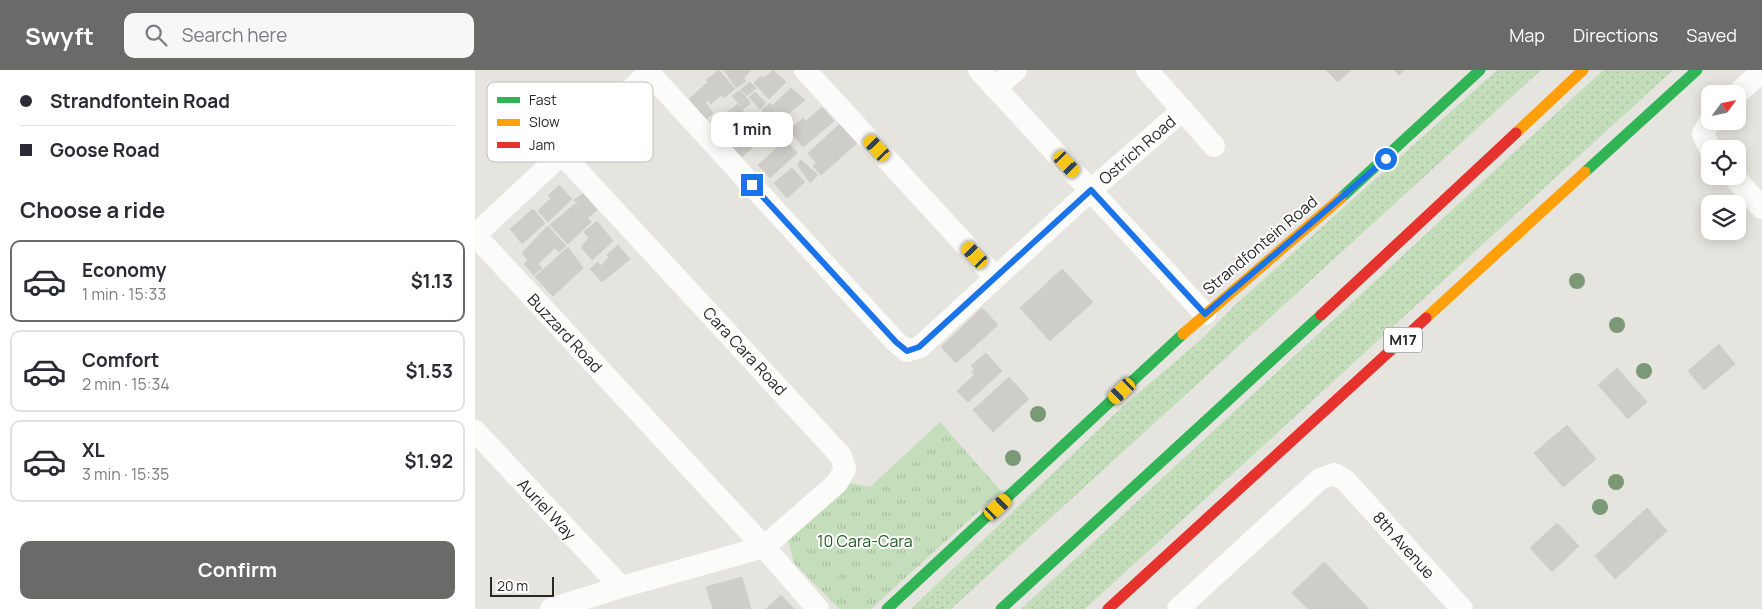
<!DOCTYPE html>
<meta charset="utf-8">
<style>
:root{--surface:#fff;--page:#f7f7f7;--text:#2b2b33;--muted:#7c7c81;--line:#e1e1e2;--accent:#6a6a68}
body{margin:0;font-family:Manrope,sans-serif;background:var(--page);color:var(--text);height:100vh;display:flex;flex-direction:column;font-size:19px;white-space:nowrap}
*{box-sizing:border-box;margin:0}
p{font-size:16px;color:var(--muted)}
.icon{flex:none;width:28px;height:28px;fill:none;stroke:currentColor;stroke-width:2;stroke-linecap:round;stroke-linejoin:round}
.map{position:relative;flex:1;overflow:hidden}
.details{display:flex;flex-direction:column;background:var(--surface);width:475px}
.details>*{flex:none}
.top-card{display:grid;align-content:center;height:110px;padding:0 20px;background:var(--surface)}
.needle{width:32px;rotate:57deg}
.buttons{position:absolute;left:1226px;top:15px;display:grid;gap:10px}
.buttons a{display:grid;place-items:center;width:45px;height:45px;border-radius:10px;background:var(--surface);box-shadow:0 2px 12px #0003;font-size:25px}
.scale{position:absolute;left:15px;bottom:12px;width:64px;box-sizing:border-box;padding-left:5px;border:2px solid #282828;border-top:0;font-size:14px;line-height:18px;white-space:nowrap;color:#282828;-webkit-text-stroke:4px #fff;paint-order:stroke}
.end{position:absolute;width:22px;height:22px;margin:-11px;border:6px solid #1a73e8;background:#fff;box-shadow:0 0 0 2px #fff}
.from{border-radius:50%}
.bubble{position:absolute;height:35px;border-radius:10px;background:var(--surface);box-shadow:0 2px 12px #0003;font-size:16px;font-weight:700;line-height:35px;text-align:center}
.car{position:absolute;width:15px;height:30px;margin:-15px -8px;border-radius:6px;box-shadow:0 0 4px 1px #0007;background:linear-gradient(#f5c518 24%,#345 0 40%,#f5c518 0 76%,#345 0 86%,#f5c518 0)}
.top-card b{display:flex;align-items:center;gap:18px;height:48px;font-size:19px}
.top-card b+b{border-top:1px solid var(--line)}
.top-card i{width:12px;height:12px;background:var(--text)}
ul{padding:0;list-style:none}
li{display:flex;align-items:center;gap:15px;height:82px;margin:0 10px 8px;padding:0 10px;border:2px solid var(--line);border-radius:10px}
li div{flex:1}
li b{display:block;font-size:19px}
li em{font-style:normal;font-weight:700}
li.active{border-color:var(--accent)}
li>.icon{width:45px;height:45px;stroke-width:1.5}
h2{padding:0 20px;font-size:22px;line-height:60px}
.primary-button{display:flex;gap:10px;margin-top:auto;padding:10px 20px}
.primary-button a{flex:1;height:58px;border-radius:10px;background:var(--accent);color:#fff;font-size:20px;font-weight:700;line-height:58px;text-align:center}
header{display:flex;align-items:center;gap:30px;box-sizing:border-box;height:70px;padding:0 25px;background:var(--accent);color:#fff}
header strong{font-size:24px}
nav{display:flex;gap:28px;margin-inline-start:auto;font-size:18px}
.search{width:350px;height:45px;background:var(--page);display:flex;align-items:center;gap:12px;box-sizing:border-box;padding:0 18px;border-radius:10px;color:var(--muted);font-size:19px}
main{display:flex;flex:1;min-height:0}
.map>svg:first-child{display:block}
</style>
<header>
<strong>Swyft</strong>
<div class="search"><svg class="icon" aria-label="search" viewBox="0 0 24 24"><circle cx="10" cy="10" r="6"/><path d="M15 15l6 6"/></svg>Search here</div>
<nav><a>Map</a><a>Directions</a><a>Saved</a></nav>
</header>
<main>
<section class="details">
<div class="top-card">
<b><i class="from"></i>Strandfontein Road</b>
<b><i></i>Goose Road</b>
</div>
<h2>Choose a ride</h2>
<ul>
<li class="active"><svg class="icon" aria-label="car" viewBox="0 0 24 24"><path d="M5 17H2v-5l4-1 3-4h7l3 4 3 1v5h-3M9 17h6M6 11h13"/><circle cx="7" cy="17" r="2"/><circle cx="17" cy="17" r="2"/></svg><div><b>Economy</b><p>1 min · 15:33</p></div><em>$1.13</em></li>
<li><svg class="icon" aria-label="car" viewBox="0 0 24 24"><path d="M5 17H2v-5l4-1 3-4h7l3 4 3 1v5h-3M9 17h6M6 11h13"/><circle cx="7" cy="17" r="2"/><circle cx="17" cy="17" r="2"/></svg><div><b>Comfort</b><p>2 min · 15:34</p></div><em>$1.53</em></li>
<li><svg class="icon" aria-label="car" viewBox="0 0 24 24"><path d="M5 17H2v-5l4-1 3-4h7l3 4 3 1v5h-3M9 17h6M6 11h13"/><circle cx="7" cy="17" r="2"/><circle cx="17" cy="17" r="2"/></svg><div><b>XL</b><p>3 min · 15:35</p></div><em>$1.92</em></li>
</ul>
<div class="primary-button"><a>Confirm</a></div>
</section>
<div class="map">
<svg width="1287" height="539" viewBox="0 0 1287 539">
<defs>
<pattern id="grass-dots" width="8" height="8" patternUnits="userSpaceOnUse" patternTransform="scale(1.25)"><rect width="8" height="8" fill="#c4debb"/><path d="M2 2h.1M6 6h.1" fill="none" stroke="#a8bea1" stroke-width="1.8" stroke-linecap="round"/></pattern>
<pattern id="park-tufts" width="24" height="20" patternUnits="userSpaceOnUse" patternTransform="scale(1.25)"><rect width="24" height="20" fill="#c4debb"/><path d="M3 7l-1-3M5 7V3M7 7l1-3M15 17l-1-3M17 17v-4M19 17l1-3" fill="none" stroke="#a8bea1"/></pattern>
</defs>
<rect width="100%" height="100%" fill="#e6e4de"/>
<g fill="url(#grass-dots)">
<path d="M 1022,0 L 1066,0 L 476,539 L 436,539 L 647,337 L 729,267 L 760,235 Z"/>
<path d="M 1128,0 L 1198,0 L 610,539 L 546,539 Z"/>
</g>
<path fill="url(#park-tufts)" d="M 465,352 L 526,421 L 396,539 L 364,539 L 319,493 L 313,470 L 375,413 L 395,417 Z"/>
<g fill="#cfcdc9" stroke="#d1cfca">
<path d="M 244,0 L 260,19 L 248,28 L 246,25 L 236,34 L 233,30 L 230,32 L 238,43 L 231,49 L 214,29 L 233,12 L 231,10 Z"/>
<path d="M 249,0 L 276,0 L 269,8 L 271,11 L 261,18 Z"/>
<path d="M 298,0 L 311,12 L 294,29 L 279,13 L 286,6 L 289,8 Z"/>
<path d="M 851,0 L 876,0 L 863,12 Z"/>
<path d="M 919,0 L 929,0 L 924,5 Z"/>
<path d="M 275,12 L 281,18 L 272,26 L 266,19 Z"/>
<path d="M 316,18 L 330,30 L 309,47 L 298,35 Z"/>
<path d="M 265,20 L 276,33 L 268,39 L 257,26 Z"/>
<path d="M 280,22 L 291,33 L 285,39 L 274,27 Z"/>
<path d="M 295,33 L 304,43 L 296,50 L 287,40 Z"/>
<path d="M 262,34 L 271,44 L 266,49 L 257,39 Z"/>
<path d="M 347,37 L 359,51 L 328,77 L 314,60 L 328,48 L 331,51 Z"/>
<path d="M 256,39 L 268,52 L 257,61 L 245,48 Z"/>
<path d="M 305,44 L 312,53 L 305,59 L 297,50 Z"/>
<path d="M 365,54 L 382,73 L 346,105 L 338,96 L 341,93 L 333,83 Z"/>
<path d="M 300,57 L 305,62 L 299,68 L 294,63 Z"/>
<path d="M 272,58 L 284,71 L 267,87 L 255,74 Z"/>
<path d="M 307,66 L 322,83 L 295,108 L 283,95 L 302,78 L 298,74 Z"/>
<path d="M 326,90 L 343,105 L 335,113 L 322,94 Z"/>
<path d="M 317,98 L 330,112 L 312,128 L 299,113 Z"/>
<path d="M 84,115 L 97,129 L 73,152 L 63,141 L 76,128 L 73,126 Z"/>
<path d="M 111,121 L 116,128 L 113,130 L 122,140 L 112,148 L 99,130 Z"/>
<path d="M 100,134 L 116,152 L 93,174 L 75,155 Z"/>
<path d="M 58,139 L 70,153 L 47,174 L 35,159 Z"/>
<path d="M 122,151 L 138,171 L 117,190 L 106,177 L 114,168 L 109,162 Z"/>
<path d="M 73,156 L 91,176 L 84,182 L 80,178 L 63,194 L 67,198 L 59,205 L 49,194 L 53,190 L 47,183 Z"/>
<path d="M 143,175 L 155,189 L 127,212 L 115,199 L 123,192 L 126,196 L 134,187 L 132,185 Z"/>
<path d="M 93,177 L 108,198 L 78,226 L 60,207 Z"/>
<path d="M 587,199 L 618,232 L 575,271 L 545,238 Z"/>
<path d="M 507,238 L 523,255 L 481,293 L 466,277 Z"/>
<path d="M 1244,274 L 1260,294 L 1229,320 L 1213,301 Z"/>
<path d="M 511,283 L 527,301 L 493,332 L 482,321 L 499,305 L 497,302 L 500,300 L 496,296 Z"/>
<path d="M 1142,298 L 1172,332 L 1153,349 L 1123,315 Z"/>
<path d="M 534,307 L 554,329 L 518,362 L 498,340 Z"/>
<path d="M 1092,355 L 1121,389 L 1088,417 L 1059,383 Z"/>
<path d="M 1172,438 L 1192,461 L 1140,509 L 1120,486 Z"/>
<path d="M 1082,453 L 1104,476 L 1077,502 L 1055,478 Z"/>
<path d="M 849,492 L 894,539 L 833,539 L 817,523 Z"/>
<path d="M 267,507 L 276,539 L 238,539 L 231,517 Z"/>
<path d="M 306,525 L 319,539 L 291,539 Z"/>
</g>
<g fill="none" stroke-linecap="round" stroke-linejoin="round">
<g stroke="#fbfbfa" stroke-width="22">
<path d="M 177,0 L 0,165 L 289,477 L 343,539"/>
<path d="M 330,0 L 520,207"/>
<path d="M 504,0 L 730,244"/>
<path d="M 672,0 L 739,76"/>
<path d="M 174,3 L 421,272 L 432,281 L 445,277 L 616,120 L 708,40"/>
<path d="M 520,18 L 541,0"/>
<path d="M 1262,24 L 1287,1"/>
<path d="M 1235,51 L 1228,64 L 1235,79"/>
<path d="M 1258,106 L 1287,138"/>
<path d="M 0,361 L 146,517"/>
<path d="M 76,539 L 146,517 L 289,477 L 362,413 L 370,399 L 366,386 L 87,84"/>
<path d="M 703,539 L 845,409 L 859,404 L 870,410 L 987,539"/>
</g>
<g stroke="#30b455" stroke-width="11">
<path d="M 1110,102 L 1222,0"/>
<path d="M 866,128 L 1005,0"/>
<path d="M 412,539 L 708,264"/>
<path d="M 526,539 L 846,245"/>
</g>
<g stroke="#ff9f0a" stroke-width="11">
<path d="M 1041,63 L 1108,0"/>
<path d="M 951,248 L 1110,102"/>
<path d="M 708,264 L 866,128"/>
</g>
<g stroke="#e5322d" stroke-width="11">
<path d="M 846,245 L 1041,63"/>
<path d="M 633,539 L 951,248"/>
</g>
</g>
<g fill="#7b9976">
<circle cx="1102" cy="211" r="8"/>
<circle cx="1142" cy="255" r="8"/>
<circle cx="1169" cy="301" r="8"/>
<circle cx="563" cy="344" r="8"/>
<circle cx="538" cy="388" r="8"/>
<circle cx="1141" cy="412" r="8"/>
<circle cx="1125" cy="437" r="8"/>
</g>
<g fill="none" stroke-linecap="round" stroke-linejoin="round">
<path stroke="#1a73e8" stroke-width="6" d="M 277,115 L 421,272 L 432,281 L 444,277 L 616,120 L 730,244 L 911,89"/>
</g>
<g text-anchor="middle" stroke-width="4" stroke-linejoin="round" paint-order="stroke">
<rect fill="#fff" stroke="#686868" stroke-width="1" x="909" y="257.5" width="38" height="25" rx="4"/>
<g font-size="15" font-weight="bold" fill="#282828">
<text x="928" y="275">M17</text>
</g>
<g font-size="16" fill="#282828" stroke="#fff">
<text transform="translate(662 80) rotate(-41)" y="6">Ostrich Road</text>
<text transform="translate(785 175) rotate(-40)" y="6">Strandfontein Road</text>
<text transform="translate(90 263) rotate(47)" y="6">Buzzard Road</text>
<text transform="translate(270 281) rotate(47)" y="6">Cara Cara Road</text>
<text transform="translate(72 439) rotate(47)" y="6">Auriel Way</text>
<text transform="translate(929 475) rotate(48)" y="6">8th Avenue</text>
</g>
<g font-size="16" fill="#235c21" stroke="#fff">
<text x="390" y="477">10 Cara-Cara</text>
</g>
</g>
<rect x="12" y="12" width="166" height="80" rx="8" fill="#fff" stroke="#bebebe" stroke-width="1"/>
<rect x="22" y="27" width="23" height="6" fill="#30b455"/>
<rect x="22" y="49" width="23" height="7" fill="#ff9f0a"/>
<rect x="22" y="72" width="23" height="6" fill="#e5322d"/>
<g font-size="14" fill="#282828">
<text x="54" y="35">Fast</text>
<text x="54" y="57">Slow</text>
<text x="54" y="80">Jam</text>
</g>
</svg>
<div class="buttons">
<a><svg class="needle" viewBox="-14 -14 28 28"><path d="M0-13l5 13h-10z" fill="#e53935"/><path d="M0 13l5-13h-10z" fill="#7c7c81"/></svg></a>
<a><svg class="icon" aria-label="locate" viewBox="0 0 24 24"><circle cx="12" cy="12" r="6"/><path d="M12 2v4M12 18v4M2 12h4M18 12h4"/></svg></a>
<a><svg class="icon" aria-label="layers" viewBox="0 0 24 24"><path d="M12 4l9 5-9 5-9-5zM3 14l9 5 9-5"/></svg></a>
</div>
<div class="scale">20 m</div>
<i class="end from" style="left:911px;top:89px"></i>
<i class="end" style="left:277px;top:115px"></i>
<div class="bubble" style="left:236px;top:42px;width:82px">1 min</div>
<i class="car" style="left:402px;top:78px;rotate:317deg"></i>
<i class="car" style="left:592px;top:94px;rotate:137deg"></i>
<i class="car" style="left:500px;top:185px;rotate:317deg"></i>
<i class="car" style="left:647px;top:321px;rotate:227deg"></i>
<i class="car" style="left:523px;top:437px;rotate:47deg"></i>
</div>
</main>
